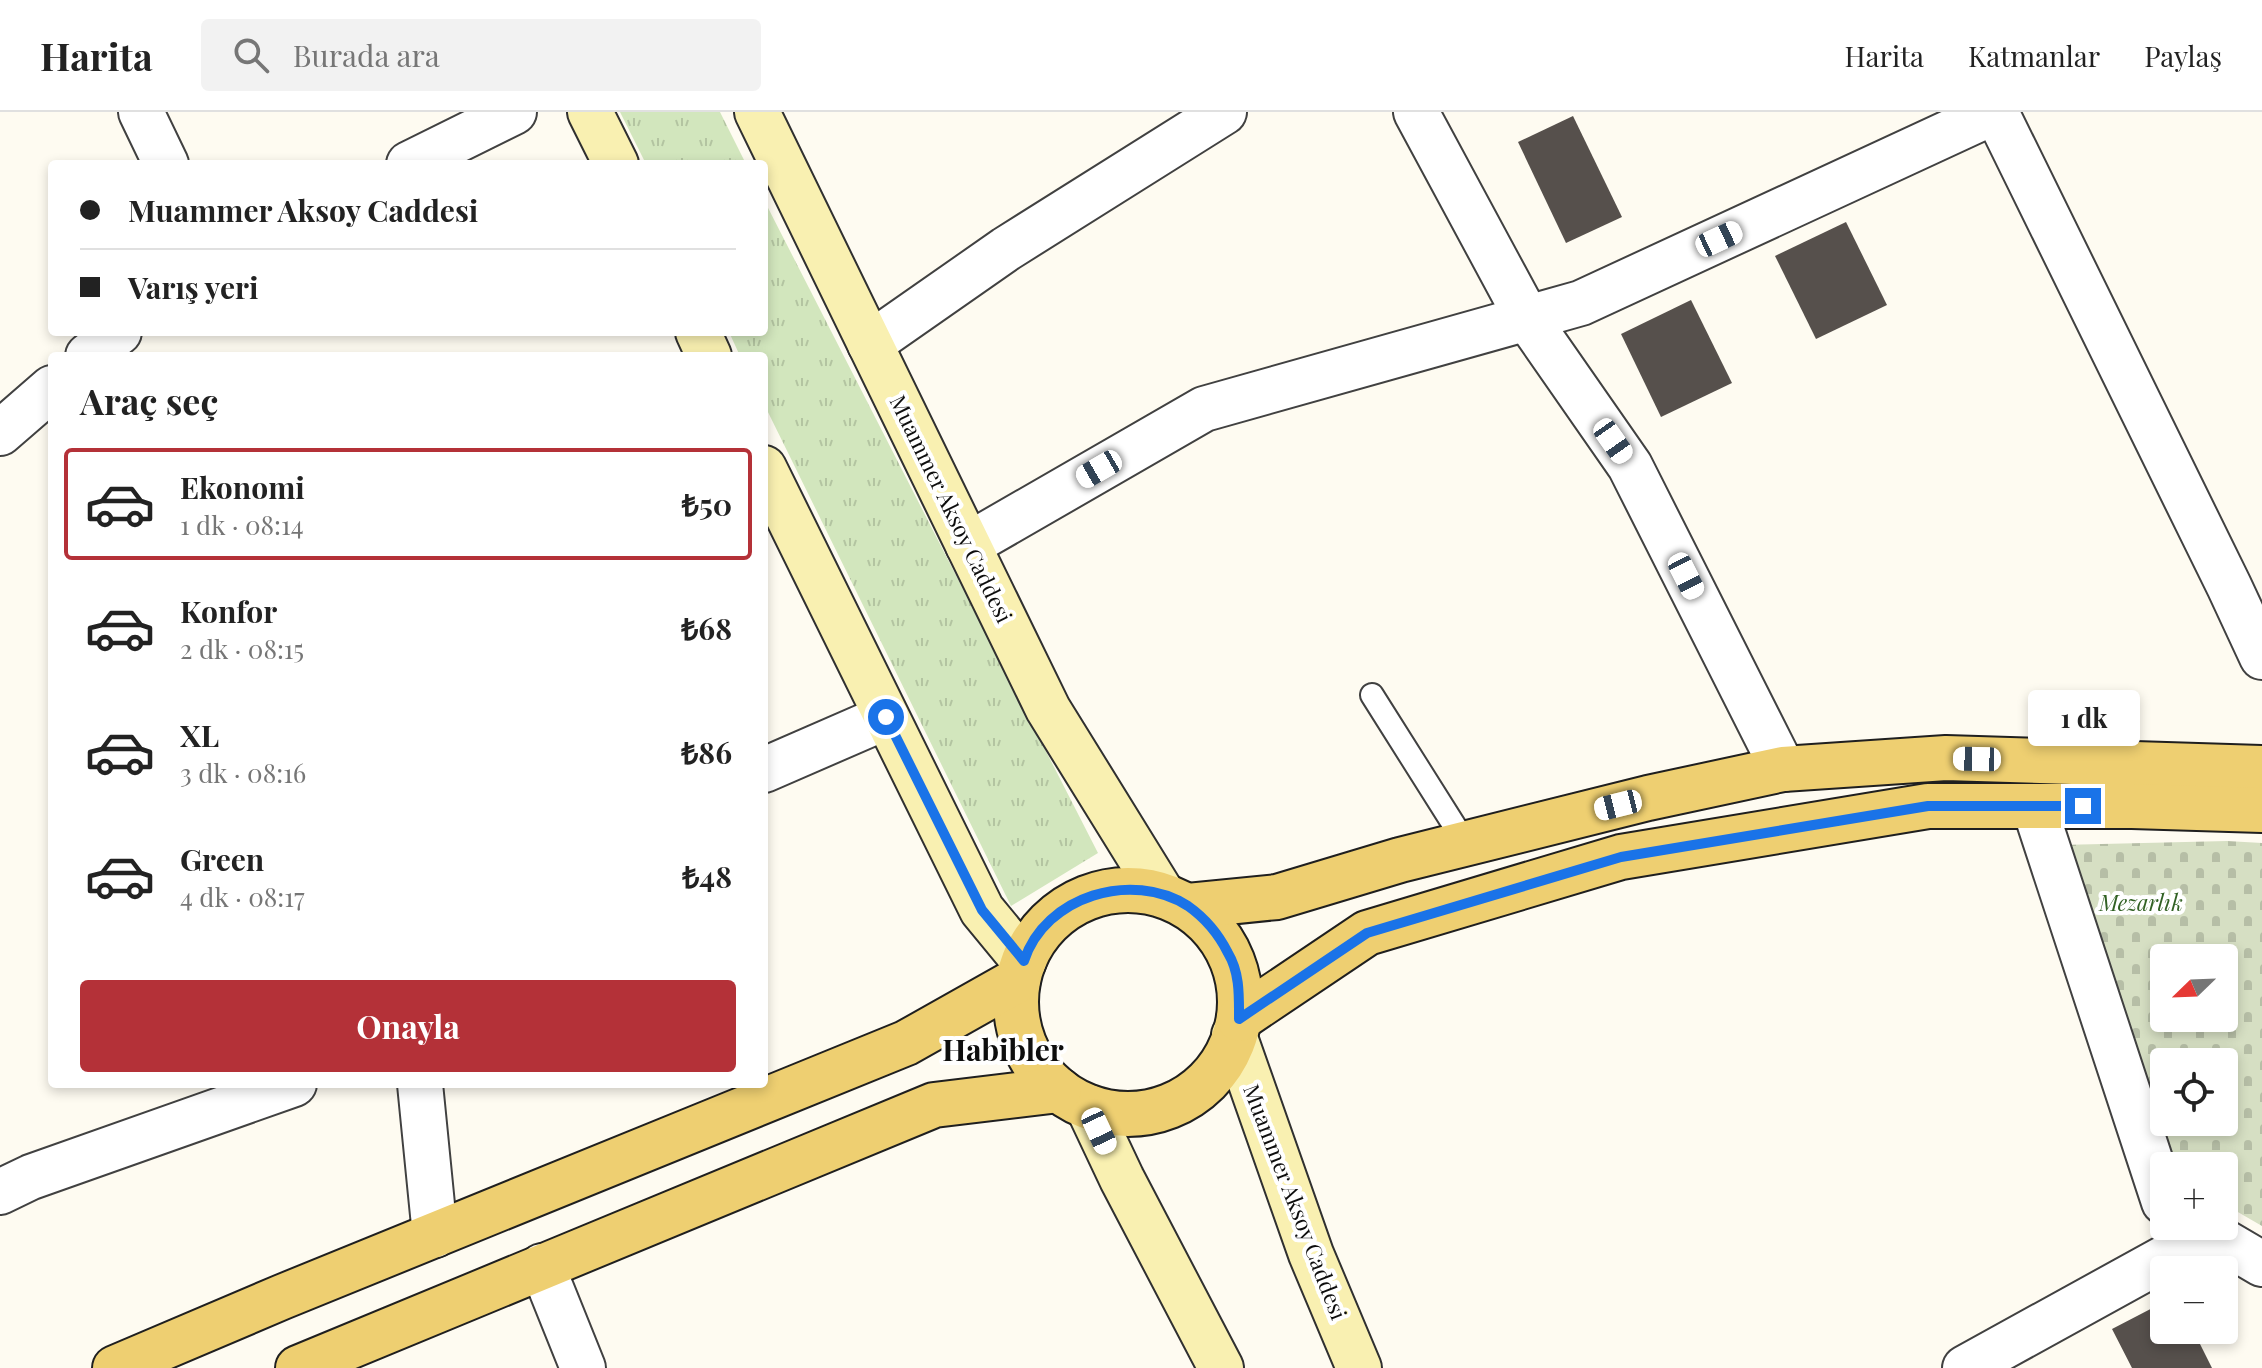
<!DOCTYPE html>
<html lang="tr">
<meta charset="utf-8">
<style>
:root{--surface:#fff;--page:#f2f2f2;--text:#222;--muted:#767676;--line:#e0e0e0;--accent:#b43138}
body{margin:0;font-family:"Playfair Display",serif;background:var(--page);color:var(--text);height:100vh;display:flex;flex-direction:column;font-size:30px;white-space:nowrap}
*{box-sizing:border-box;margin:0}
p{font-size:26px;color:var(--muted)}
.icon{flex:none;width:44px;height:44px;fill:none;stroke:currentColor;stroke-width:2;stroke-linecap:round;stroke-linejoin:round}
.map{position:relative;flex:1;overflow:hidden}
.sheet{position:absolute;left:48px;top:240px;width:720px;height:736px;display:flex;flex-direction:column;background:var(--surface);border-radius:8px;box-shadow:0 4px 12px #0003}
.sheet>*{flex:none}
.guide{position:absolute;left:48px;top:48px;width:720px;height:176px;border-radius:8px;box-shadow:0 4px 12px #0003;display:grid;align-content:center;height:176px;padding:0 32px;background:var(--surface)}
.needle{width:52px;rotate:247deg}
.controls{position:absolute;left:2150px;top:832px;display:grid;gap:16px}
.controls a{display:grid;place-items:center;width:88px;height:88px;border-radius:8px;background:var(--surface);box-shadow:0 4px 12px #0003;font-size:40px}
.end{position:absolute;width:36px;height:36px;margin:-18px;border:10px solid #1a73e8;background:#fff;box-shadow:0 0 0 4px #fff}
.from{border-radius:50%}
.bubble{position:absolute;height:56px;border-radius:8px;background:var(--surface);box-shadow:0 4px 12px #0003;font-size:26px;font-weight:700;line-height:56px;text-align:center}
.car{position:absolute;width:24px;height:48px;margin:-24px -12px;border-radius:10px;box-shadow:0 0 6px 2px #0007;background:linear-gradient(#fff 24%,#345 0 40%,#fff 0 76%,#345 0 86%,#fff 0)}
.guide b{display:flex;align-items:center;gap:28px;height:76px;font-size:30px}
.guide b+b{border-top:2px solid var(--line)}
.guide i{width:20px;height:20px;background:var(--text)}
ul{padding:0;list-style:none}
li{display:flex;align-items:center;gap:24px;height:112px;margin:0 16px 12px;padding:0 16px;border:4px solid transparent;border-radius:8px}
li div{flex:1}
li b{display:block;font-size:30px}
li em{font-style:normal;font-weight:700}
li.selected{border-color:var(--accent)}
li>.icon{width:72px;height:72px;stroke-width:1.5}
h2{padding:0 32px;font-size:36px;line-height:96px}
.action{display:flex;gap:16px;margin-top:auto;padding:16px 32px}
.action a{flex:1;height:92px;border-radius:8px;background:var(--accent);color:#fff;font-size:32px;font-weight:700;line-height:92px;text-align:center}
header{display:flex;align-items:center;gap:48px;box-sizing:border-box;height:112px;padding:0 40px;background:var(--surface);border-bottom:2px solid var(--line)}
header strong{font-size:38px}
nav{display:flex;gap:44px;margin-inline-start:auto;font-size:28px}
.search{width:560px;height:72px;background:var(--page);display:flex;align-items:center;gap:20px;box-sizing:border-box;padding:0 28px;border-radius:8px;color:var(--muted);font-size:30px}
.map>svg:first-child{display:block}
</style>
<header>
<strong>Harita</strong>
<div class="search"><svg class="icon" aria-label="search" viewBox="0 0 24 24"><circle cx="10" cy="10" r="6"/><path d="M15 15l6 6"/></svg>Burada ara</div>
<nav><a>Harita</a><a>Katmanlar</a><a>Paylaş</a></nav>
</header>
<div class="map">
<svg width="2262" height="1256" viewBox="0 0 2262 1256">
<defs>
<pattern id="grass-tufts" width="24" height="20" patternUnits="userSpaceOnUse" patternTransform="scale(2)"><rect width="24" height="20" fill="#d2e6bd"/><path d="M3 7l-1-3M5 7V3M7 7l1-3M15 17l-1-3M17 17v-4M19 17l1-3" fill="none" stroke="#b3c4a1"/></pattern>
<pattern id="cemetery-stones" width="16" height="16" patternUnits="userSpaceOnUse" patternTransform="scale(2)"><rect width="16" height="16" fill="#d6dfc3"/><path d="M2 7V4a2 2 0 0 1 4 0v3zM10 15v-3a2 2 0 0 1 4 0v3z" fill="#b6bea6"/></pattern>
</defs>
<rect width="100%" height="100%" fill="#fefbf1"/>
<g fill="url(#grass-tufts)">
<path d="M 620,0 L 720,0 L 746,52 L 646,52 Z"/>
<path d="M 764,88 L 1098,741 L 1011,794 L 764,292 L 764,244 L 740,244 L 729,220 L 764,220 Z"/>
</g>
<path fill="url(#cemetery-stones)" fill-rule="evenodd" d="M 2227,729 L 2262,731 L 2262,1114 L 2224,1092 L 2224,1054 L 2164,1054 L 2060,733 ZM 2164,846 L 2224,846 L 2224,906 L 2164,906 ZM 2164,950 L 2224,950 L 2224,1010 L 2164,1010 Z"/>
<g fill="#56504c">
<path d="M 1573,4 L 1622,105 L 1566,131 L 1518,30 Z"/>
<path d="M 1846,110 L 1887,193 L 1816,227 L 1775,144 Z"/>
<path d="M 1691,188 L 1732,271 L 1661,305 L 1621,222 Z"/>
<path d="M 2164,1190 L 2164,1218 L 2193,1218 L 2212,1256 L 2132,1256 L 2112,1217 Z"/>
</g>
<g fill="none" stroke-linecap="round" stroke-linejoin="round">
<g stroke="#414141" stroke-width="26">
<path id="lane" d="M 1372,583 L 1466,732"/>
</g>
<g stroke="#414141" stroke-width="48">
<g id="street">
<path d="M 141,0 L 166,52"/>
<path d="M 1416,0 L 1527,206 L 1630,354 L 1783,657"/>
<path d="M 1996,0 L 2229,474 L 2262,545"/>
<path d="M 409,52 L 514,0"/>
<path d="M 870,232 L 1006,137 L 1224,0"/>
<path d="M 88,244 L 119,220"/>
<path d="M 0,321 L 52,276"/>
<path d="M 968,433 L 1204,297 L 1581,191 L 1994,0"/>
<path d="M 764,658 L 886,605"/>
<path d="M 2034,694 L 2164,1090"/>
<path d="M 420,972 L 435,1123"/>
<path d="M 0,1080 L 31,1065 L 294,972"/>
<path d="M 542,1154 L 583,1256"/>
<path d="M 1965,1256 L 2201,1126 L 2221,1128 L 2262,1152"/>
</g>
</g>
<g stroke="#303030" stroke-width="48">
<g id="secondary">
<path d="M 590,0 L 616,52"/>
<path d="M 757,0 L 1048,597 L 1163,783"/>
<path d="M 698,220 L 709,244"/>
<path d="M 764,356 L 982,798 L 1024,849"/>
<path d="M 1234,923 L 1311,1142 L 1359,1256"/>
<path d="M 1088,995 L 1122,1067 L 1221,1256"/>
</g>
</g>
<g stroke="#1f1f1f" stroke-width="48">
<g id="primary">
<circle cx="1128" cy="890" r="112"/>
<path d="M 1188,794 L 1277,785 L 1400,748 L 1648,686 L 1783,657 L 1946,646 L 2262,656"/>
<path d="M 1239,907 L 1367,821 L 1621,745 L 1928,694 L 2132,694 L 2262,698"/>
<path d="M 115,1256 L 282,1185 L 906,931 L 1018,868"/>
<path d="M 298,1256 L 934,993 L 1059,978"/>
</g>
</g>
<use href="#lane" stroke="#fff" stroke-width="22"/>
<use href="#street" stroke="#fff" stroke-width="44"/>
<use href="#secondary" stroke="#f9f0b1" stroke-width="44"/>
<use href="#primary" stroke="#eecf71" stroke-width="44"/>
</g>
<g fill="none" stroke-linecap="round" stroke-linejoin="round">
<path stroke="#1a73e8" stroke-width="10" d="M 886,605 L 982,798 L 1024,849 C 1045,784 1132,758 1188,794 C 1205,806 1219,823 1228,841 C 1240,861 1239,884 1239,907 L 1367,821 L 1621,745 L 1928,694 L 2083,694"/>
</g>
<g text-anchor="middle" stroke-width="8" stroke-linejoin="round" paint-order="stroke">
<g font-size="22" fill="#0e0e0e" stroke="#fff">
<text transform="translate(951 397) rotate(64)" y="8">Muammer Aksoy Caddesi</text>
<text transform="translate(1295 1090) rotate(69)" y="8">Muammer Aksoy Caddesi</text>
</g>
<g font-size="22" font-style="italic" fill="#316123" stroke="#fff">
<text x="2141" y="799">Mezarlık</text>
</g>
<g font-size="30" font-weight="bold" fill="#0e0e0e" stroke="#fff">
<text x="1003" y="949">Habibler</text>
</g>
</g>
</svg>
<div class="controls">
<a><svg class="needle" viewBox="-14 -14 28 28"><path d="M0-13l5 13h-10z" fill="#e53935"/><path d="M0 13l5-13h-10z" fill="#767676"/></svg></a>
<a><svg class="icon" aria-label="locate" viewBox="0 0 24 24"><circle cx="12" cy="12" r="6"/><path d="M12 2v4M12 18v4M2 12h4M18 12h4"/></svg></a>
<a>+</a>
<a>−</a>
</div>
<i class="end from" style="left:886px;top:605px"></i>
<i class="end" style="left:2083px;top:694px"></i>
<div class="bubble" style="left:2028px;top:578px;width:112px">1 dk</div>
<i class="car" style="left:1719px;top:127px;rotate:65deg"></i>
<i class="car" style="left:1613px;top:329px;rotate:145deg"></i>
<i class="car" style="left:1099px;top:357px;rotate:240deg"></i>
<i class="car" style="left:1686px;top:464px;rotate:153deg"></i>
<i class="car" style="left:1977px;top:647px;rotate:271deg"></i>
<i class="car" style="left:1618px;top:693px;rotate:256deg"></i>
<i class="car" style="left:1099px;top:1019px;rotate:155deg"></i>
<div class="guide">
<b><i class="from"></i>Muammer Aksoy Caddesi</b>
<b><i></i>Varış yeri</b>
</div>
<section class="sheet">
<h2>Araç seç</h2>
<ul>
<li class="selected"><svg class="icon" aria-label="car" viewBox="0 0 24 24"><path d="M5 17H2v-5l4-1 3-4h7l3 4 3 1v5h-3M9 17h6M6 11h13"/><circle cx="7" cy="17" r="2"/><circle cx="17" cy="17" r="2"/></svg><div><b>Ekonomi</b><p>1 dk · 08:14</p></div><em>₺50</em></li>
<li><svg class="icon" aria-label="car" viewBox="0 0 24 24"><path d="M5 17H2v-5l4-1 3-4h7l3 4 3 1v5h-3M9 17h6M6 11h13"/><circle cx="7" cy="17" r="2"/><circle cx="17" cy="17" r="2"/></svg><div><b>Konfor</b><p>2 dk · 08:15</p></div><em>₺68</em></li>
<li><svg class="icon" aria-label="car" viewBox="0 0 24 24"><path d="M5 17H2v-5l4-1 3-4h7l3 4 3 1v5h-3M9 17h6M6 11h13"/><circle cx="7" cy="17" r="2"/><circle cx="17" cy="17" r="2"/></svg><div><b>XL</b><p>3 dk · 08:16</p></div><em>₺86</em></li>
<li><svg class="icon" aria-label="car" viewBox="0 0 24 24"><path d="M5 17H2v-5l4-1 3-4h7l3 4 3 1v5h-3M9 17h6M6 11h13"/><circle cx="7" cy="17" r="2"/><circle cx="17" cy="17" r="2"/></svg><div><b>Green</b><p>4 dk · 08:17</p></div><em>₺48</em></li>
</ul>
<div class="action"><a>Onayla</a></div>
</section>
</div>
